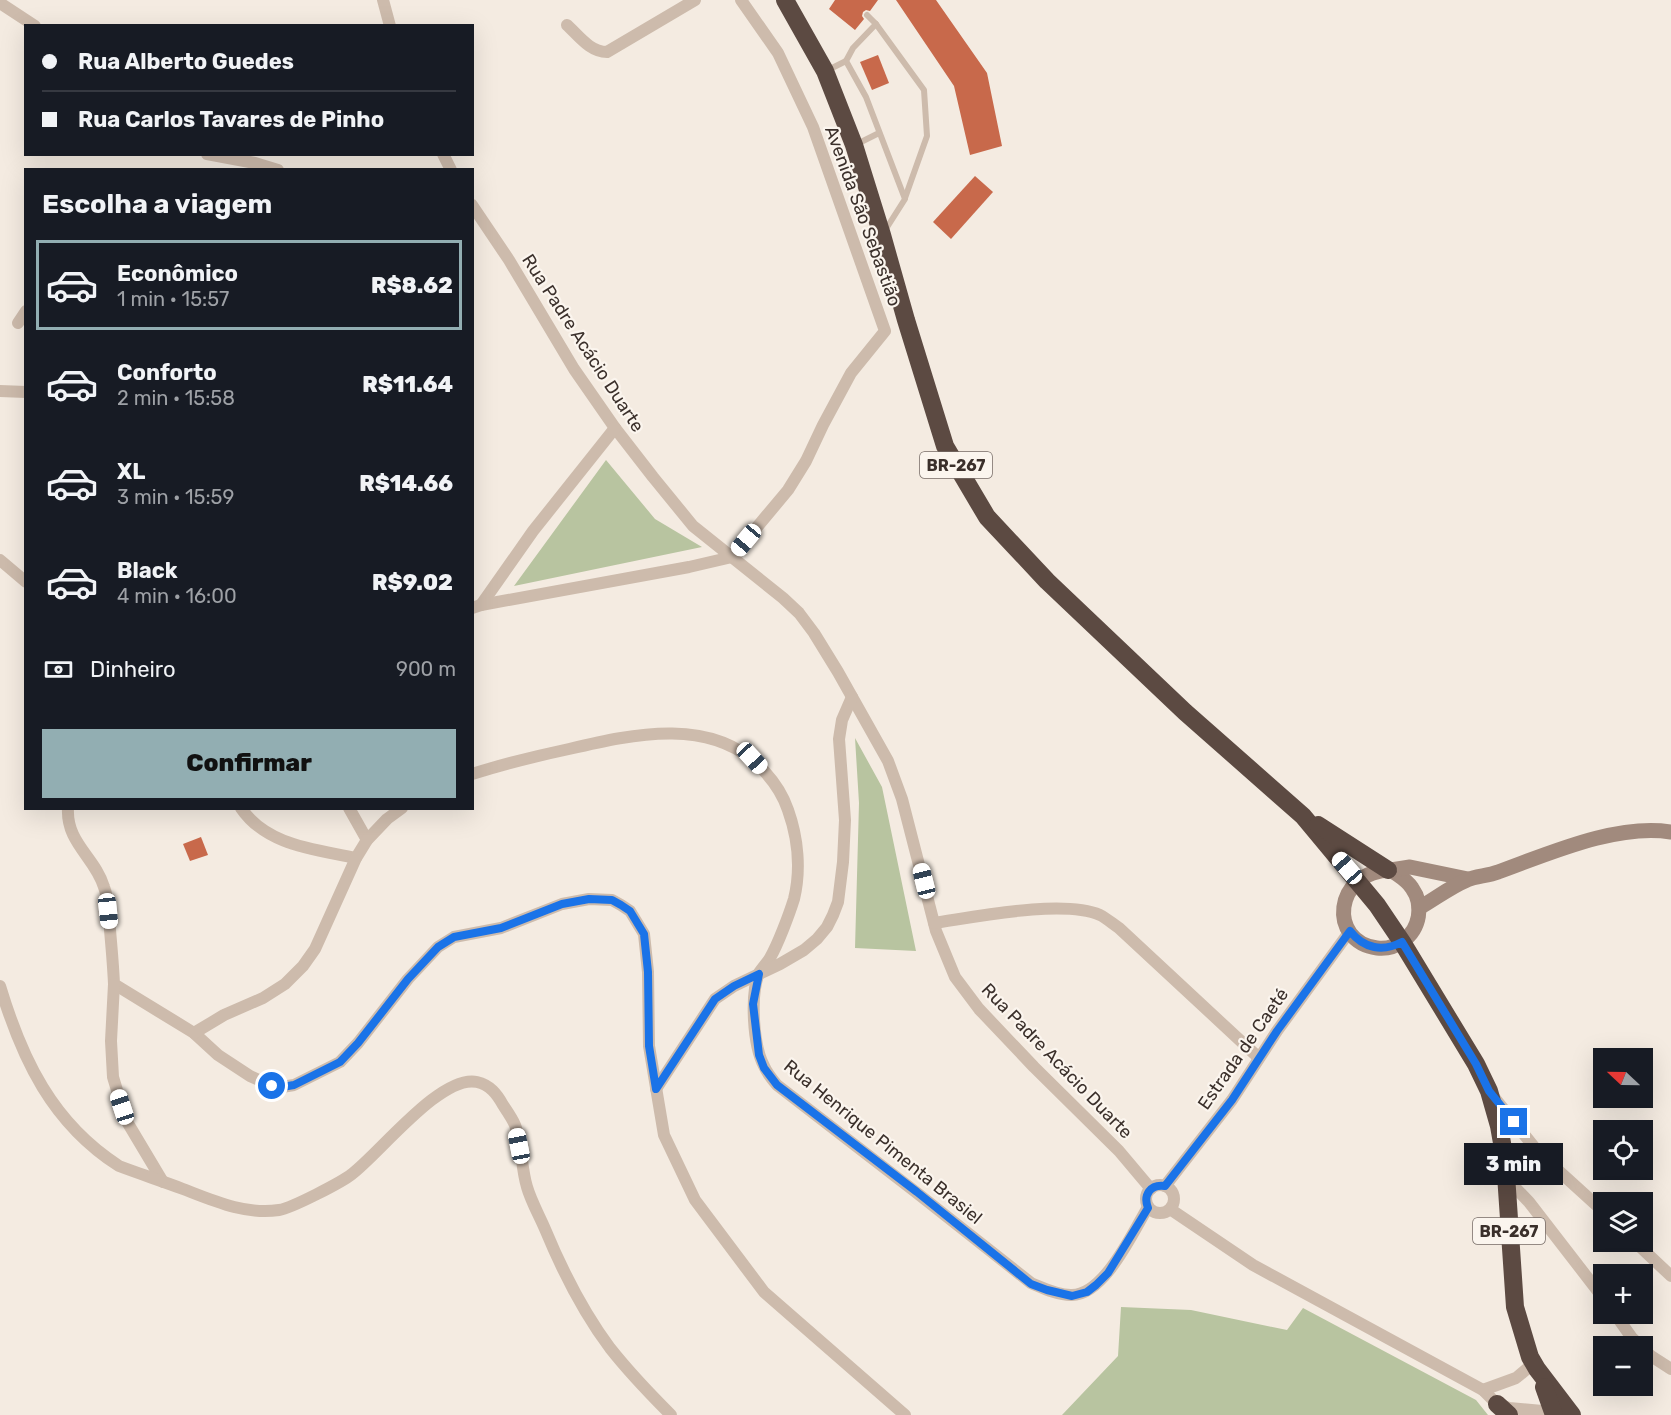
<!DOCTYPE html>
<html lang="pt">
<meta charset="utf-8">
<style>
:root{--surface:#171b24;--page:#242831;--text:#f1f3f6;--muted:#9ea1a6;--line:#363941;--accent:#92aeb2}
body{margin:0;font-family:Rubik,sans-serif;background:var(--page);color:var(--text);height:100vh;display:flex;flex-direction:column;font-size:22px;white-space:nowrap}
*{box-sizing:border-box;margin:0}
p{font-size:20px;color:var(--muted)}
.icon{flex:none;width:33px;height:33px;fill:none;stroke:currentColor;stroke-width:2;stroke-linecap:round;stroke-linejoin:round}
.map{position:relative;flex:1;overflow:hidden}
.drawer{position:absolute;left:24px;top:168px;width:450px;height:642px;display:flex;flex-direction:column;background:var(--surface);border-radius:0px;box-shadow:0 6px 24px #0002}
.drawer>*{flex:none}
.hud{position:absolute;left:24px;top:24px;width:450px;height:132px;border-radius:0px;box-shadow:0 6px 24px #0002;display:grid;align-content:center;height:132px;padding:0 18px;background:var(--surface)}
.needle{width:39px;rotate:292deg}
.fabs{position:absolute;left:1593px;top:1048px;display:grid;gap:12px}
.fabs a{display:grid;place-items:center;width:60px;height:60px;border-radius:0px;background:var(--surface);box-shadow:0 6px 24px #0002;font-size:30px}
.end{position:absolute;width:27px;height:27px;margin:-14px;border:8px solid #1a73e8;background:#fff;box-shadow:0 0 0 3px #fff}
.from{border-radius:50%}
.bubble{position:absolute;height:42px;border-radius:0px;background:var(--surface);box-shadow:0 6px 24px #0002;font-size:20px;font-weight:800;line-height:42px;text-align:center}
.car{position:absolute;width:18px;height:36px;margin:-18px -9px;border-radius:8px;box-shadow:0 0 4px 2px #0007;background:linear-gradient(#fff 24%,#345 0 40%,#fff 0 76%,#345 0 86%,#fff 0)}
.hud b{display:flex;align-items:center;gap:21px;height:57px;font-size:22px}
.hud b+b{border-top:2px solid var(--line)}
.hud i{width:15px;height:15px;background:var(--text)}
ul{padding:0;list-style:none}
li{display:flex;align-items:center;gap:18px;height:90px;margin:0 12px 9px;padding:0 6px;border:3px solid transparent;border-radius:0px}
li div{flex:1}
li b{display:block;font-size:22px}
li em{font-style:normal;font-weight:800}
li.on{border-color:var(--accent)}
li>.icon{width:54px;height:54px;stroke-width:1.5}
h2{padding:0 18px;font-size:27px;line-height:72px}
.pay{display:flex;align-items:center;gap:15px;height:66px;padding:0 18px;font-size:22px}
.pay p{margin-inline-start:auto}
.cta{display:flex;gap:12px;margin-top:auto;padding:12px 18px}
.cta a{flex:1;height:69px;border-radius:0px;background:var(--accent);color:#111;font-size:24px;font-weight:800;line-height:69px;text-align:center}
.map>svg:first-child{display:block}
</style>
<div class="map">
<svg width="1671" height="1415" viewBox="0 0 1671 1415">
<rect width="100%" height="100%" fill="#f4ebe1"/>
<g fill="#b8c4a0">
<path d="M 606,460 L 655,519 L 702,547 L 514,586 Z"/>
<path d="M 855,738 L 882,787 L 916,951 L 855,948 L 859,803 Z"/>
<path d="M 1121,1307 L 1191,1310 L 1287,1330 L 1303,1308 L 1476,1400 L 1488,1415 L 1062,1415 L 1118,1356 Z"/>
</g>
<g fill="#c8694b">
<path d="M 835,0 L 878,0 L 870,11 L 866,10 L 863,12 L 862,16 L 864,19 L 855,30 L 829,9 Z"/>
<path d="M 896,0 L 936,0 L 987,73 L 1002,146 L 970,155 L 954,86 Z"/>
<path d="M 878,55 L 889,83 L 872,90 L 860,62 Z"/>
<path d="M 975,176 L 993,192 L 951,239 L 933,222 Z"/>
<path d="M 201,837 L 208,855 L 190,861 L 183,844 Z"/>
</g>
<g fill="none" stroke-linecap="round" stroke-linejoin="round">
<g stroke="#cdbbac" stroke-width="6">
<path d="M 867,15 L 876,24 L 853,48 L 846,61 L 866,97 L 905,199 L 884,232"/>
<path d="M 876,24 L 924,90 L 927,136 L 905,198"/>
<path d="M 828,70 L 846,61"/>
<path d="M 855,145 L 879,133"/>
</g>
<g stroke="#cdbbac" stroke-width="12">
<path d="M 383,0 L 390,26"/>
<path d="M 0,3 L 35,26"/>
<path d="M 567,25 C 579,36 590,52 607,52 L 695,0"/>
<path d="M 207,154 L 255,163 L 278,170"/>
<path d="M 443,154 L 451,170"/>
<path d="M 472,205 L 509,260 L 574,369 L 615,428 L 653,477 L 693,526 L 783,598 L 799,613 L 814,633 L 838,672 L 888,761 L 902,799 L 936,931 L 955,977 L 979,1009 L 1034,1067 L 1119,1151 L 1151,1189"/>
<path d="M 18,323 L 26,311"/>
<path d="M 0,391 L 26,392"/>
<path d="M 0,560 L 26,582"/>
<path d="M 481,605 L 533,531 L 615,428"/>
<path d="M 472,608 L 481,605 L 689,567 L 732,557 L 788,490 L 806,461 L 823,425 L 851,373 L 885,331 L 813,127 L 778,53 L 741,0"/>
<path d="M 472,774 C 504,764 536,756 569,749 C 633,734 715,715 765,772 C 776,784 783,795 788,810 C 798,838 801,870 794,899 C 789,915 778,944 770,958 C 767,963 762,968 759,973 C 750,995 753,1045 764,1066 C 767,1073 772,1079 777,1085 L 917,1193 L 1031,1283 C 1043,1288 1057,1295 1071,1295 C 1104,1296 1133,1232 1148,1207"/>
<path d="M 68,808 C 66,843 95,857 104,887 C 108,897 108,909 109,919 C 111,941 113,962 114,984 L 194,1033 L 218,1055 L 250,1076 L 272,1086 L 282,1087 L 294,1085 L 340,1062 L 358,1043 L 408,979 L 438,947 L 454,937 L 501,928 L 562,904 L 589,899 L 612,900 L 621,905 L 630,911 L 644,934 L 648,972 L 649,1046 L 664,1135 L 695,1200 L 764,1292 L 905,1415"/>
<path d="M 241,808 C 267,846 315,849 356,858"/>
<path d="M 349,808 L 367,840"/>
<path d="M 934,923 C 975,917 1063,899 1100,915 C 1106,918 1113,924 1119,928 L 1259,1058"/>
<path d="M 114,984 L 111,1041 L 113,1077 L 126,1120 L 163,1182"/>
<path d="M 0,986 C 22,1059 52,1123 119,1166 C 140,1174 162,1181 183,1189 C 214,1201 245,1215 279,1210 C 292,1208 342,1182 352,1174 C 380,1153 441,1074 477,1082 C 490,1085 497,1094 503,1105 C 507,1111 512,1118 515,1125 C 522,1143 521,1168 527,1187 C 531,1201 539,1215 545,1229 C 562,1270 583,1312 610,1348 C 629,1372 650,1394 671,1415"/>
<path d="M 194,1033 L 224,1015 L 263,998 L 285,984 L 303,966 L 315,949 L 356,858 L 367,840 L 387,819 L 402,808"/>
<path d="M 656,1089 L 715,999 L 734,986 L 780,964 L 804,950 L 817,939 L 827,927 L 833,915 L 838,902 L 843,862 L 845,820 L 839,739 L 842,720 L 852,697"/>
<path d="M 1493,1096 L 1539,1153 L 1604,1212"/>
<path d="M 1506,1178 L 1529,1202 L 1604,1299"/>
<circle cx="1160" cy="1199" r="14"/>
<path d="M 1165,1186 L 1232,1100 L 1277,1031 L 1350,931"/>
<path d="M 1170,1209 L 1253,1265 L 1483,1390 L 1497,1404 L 1509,1408 L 1553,1412"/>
<path d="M 1635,1242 L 1671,1276"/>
<path d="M 1615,1314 L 1632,1338 L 1642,1347"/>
<path d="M 1642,1348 L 1651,1356 L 1671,1369"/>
<path d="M 1483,1390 L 1516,1378 L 1534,1363"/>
</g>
<g stroke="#a18a7d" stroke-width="15">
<path d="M 1391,870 C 1399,876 1407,880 1412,888 C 1424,905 1420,929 1403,941 C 1395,947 1386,949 1377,948 C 1328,942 1333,871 1391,870 Z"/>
<path d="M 1391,870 L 1410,867 L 1468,879"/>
<path d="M 1419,908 C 1435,899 1450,887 1467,880 C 1476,876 1488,876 1498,872 C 1548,854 1617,823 1671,832"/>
</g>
<g stroke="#5c4a42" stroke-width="18">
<path d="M 785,0 L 825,71 L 854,145 L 882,235 L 906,320 L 945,446 L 987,517 L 1047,581 L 1185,712 L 1303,816 L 1377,905 L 1402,942 L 1476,1064 L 1489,1091 L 1499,1126 L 1505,1160 L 1515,1307 L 1530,1357 L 1537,1369 L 1572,1415"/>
<path d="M 1318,825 L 1388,870"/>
<path d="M 1544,1387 L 1554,1415"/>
<path d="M 1497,1404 L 1509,1415"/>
</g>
</g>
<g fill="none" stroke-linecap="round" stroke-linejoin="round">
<path stroke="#1a73e8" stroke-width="8" d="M 272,1086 L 282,1087 L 294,1085 L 340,1062 L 358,1043 L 408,979 L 438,947 L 454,937 L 501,928 L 562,904 L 589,899 L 612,900 L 621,905 L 630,911 L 644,934 L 648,972 L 649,1046 L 656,1089 L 715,999 L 734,986 L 759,974 L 753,1004 L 759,1055 L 764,1068 L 777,1085 L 917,1192 L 1031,1284 L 1047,1290 L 1072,1296 L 1087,1292 L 1096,1285 L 1108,1273 L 1148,1208 C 1143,1195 1150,1184 1165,1186 L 1232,1100 L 1277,1031 L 1350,931 C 1364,949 1383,952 1402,942 L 1476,1064 L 1489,1091 L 1514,1122"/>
</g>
<g text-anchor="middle" stroke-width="4.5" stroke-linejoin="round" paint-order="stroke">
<g fill="#fbf5ee" stroke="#756b66" stroke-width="1.5">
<rect x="920" y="452" width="72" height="26" rx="4.5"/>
<rect x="1473" y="1218" width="72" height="26" rx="4.5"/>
</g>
<g font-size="16" font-weight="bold" fill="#3b302b">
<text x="956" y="471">BR-267</text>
<text x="1509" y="1237">BR-267</text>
</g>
<g font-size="18" fill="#3b302b" stroke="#fbf5ee">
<text transform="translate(863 216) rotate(70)" y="6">Avenida São Sebastião</text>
<text transform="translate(583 343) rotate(57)" y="6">Rua Padre Acácio Duarte</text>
<text transform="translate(1243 1049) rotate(-55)" y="6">Estrada de Caeté</text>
<text transform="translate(1057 1061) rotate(46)" y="6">Rua Padre Acácio Duarte</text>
<text transform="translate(883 1142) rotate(39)" y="6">Rua Henrique Pimenta Brasiel</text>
</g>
</g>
</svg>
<div class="fabs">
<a><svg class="needle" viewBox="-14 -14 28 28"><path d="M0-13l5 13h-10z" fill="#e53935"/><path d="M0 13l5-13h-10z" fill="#9ea1a6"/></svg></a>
<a><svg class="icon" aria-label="locate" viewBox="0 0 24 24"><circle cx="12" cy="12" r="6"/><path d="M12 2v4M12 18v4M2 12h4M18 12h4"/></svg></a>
<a><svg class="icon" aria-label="layers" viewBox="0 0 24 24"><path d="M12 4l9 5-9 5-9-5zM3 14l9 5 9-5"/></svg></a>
<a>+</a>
<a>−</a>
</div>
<i class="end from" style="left:272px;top:1086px"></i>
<i class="end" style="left:1514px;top:1122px"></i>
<div class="bubble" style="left:1464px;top:1143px;width:99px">3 min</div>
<i class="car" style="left:746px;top:540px;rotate:220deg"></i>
<i class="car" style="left:752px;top:758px;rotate:137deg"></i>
<i class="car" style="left:1347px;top:868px;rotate:319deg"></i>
<i class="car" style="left:924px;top:881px;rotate:346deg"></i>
<i class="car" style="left:108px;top:911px;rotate:174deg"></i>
<i class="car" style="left:122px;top:1107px;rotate:342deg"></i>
<i class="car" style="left:519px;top:1146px;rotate:349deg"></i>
<div class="hud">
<b><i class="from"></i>Rua Alberto Guedes</b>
<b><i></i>Rua Carlos Tavares de Pinho</b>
</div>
<section class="drawer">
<h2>Escolha a viagem</h2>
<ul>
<li class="on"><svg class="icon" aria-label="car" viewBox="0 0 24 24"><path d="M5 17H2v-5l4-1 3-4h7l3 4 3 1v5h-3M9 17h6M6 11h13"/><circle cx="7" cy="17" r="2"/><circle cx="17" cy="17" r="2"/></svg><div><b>Econômico</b><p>1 min · 15:57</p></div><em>R$8.62</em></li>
<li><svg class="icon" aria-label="car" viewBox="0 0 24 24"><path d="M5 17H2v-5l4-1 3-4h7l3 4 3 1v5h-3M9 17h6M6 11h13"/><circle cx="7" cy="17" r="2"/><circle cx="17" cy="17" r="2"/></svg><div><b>Conforto</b><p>2 min · 15:58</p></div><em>R$11.64</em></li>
<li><svg class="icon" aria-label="car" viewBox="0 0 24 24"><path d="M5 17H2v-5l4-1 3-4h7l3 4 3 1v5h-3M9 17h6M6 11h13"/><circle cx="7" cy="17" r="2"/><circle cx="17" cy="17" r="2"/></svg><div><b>XL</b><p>3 min · 15:59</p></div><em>R$14.66</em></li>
<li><svg class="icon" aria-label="car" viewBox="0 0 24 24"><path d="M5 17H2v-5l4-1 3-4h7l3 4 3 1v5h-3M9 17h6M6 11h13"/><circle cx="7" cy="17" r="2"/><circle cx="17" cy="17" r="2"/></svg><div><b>Black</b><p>4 min · 16:00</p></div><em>R$9.02</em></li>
</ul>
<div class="pay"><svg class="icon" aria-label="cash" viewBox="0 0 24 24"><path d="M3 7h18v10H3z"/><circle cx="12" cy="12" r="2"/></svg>Dinheiro<p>900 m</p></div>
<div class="cta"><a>Confirmar</a></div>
</section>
</div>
